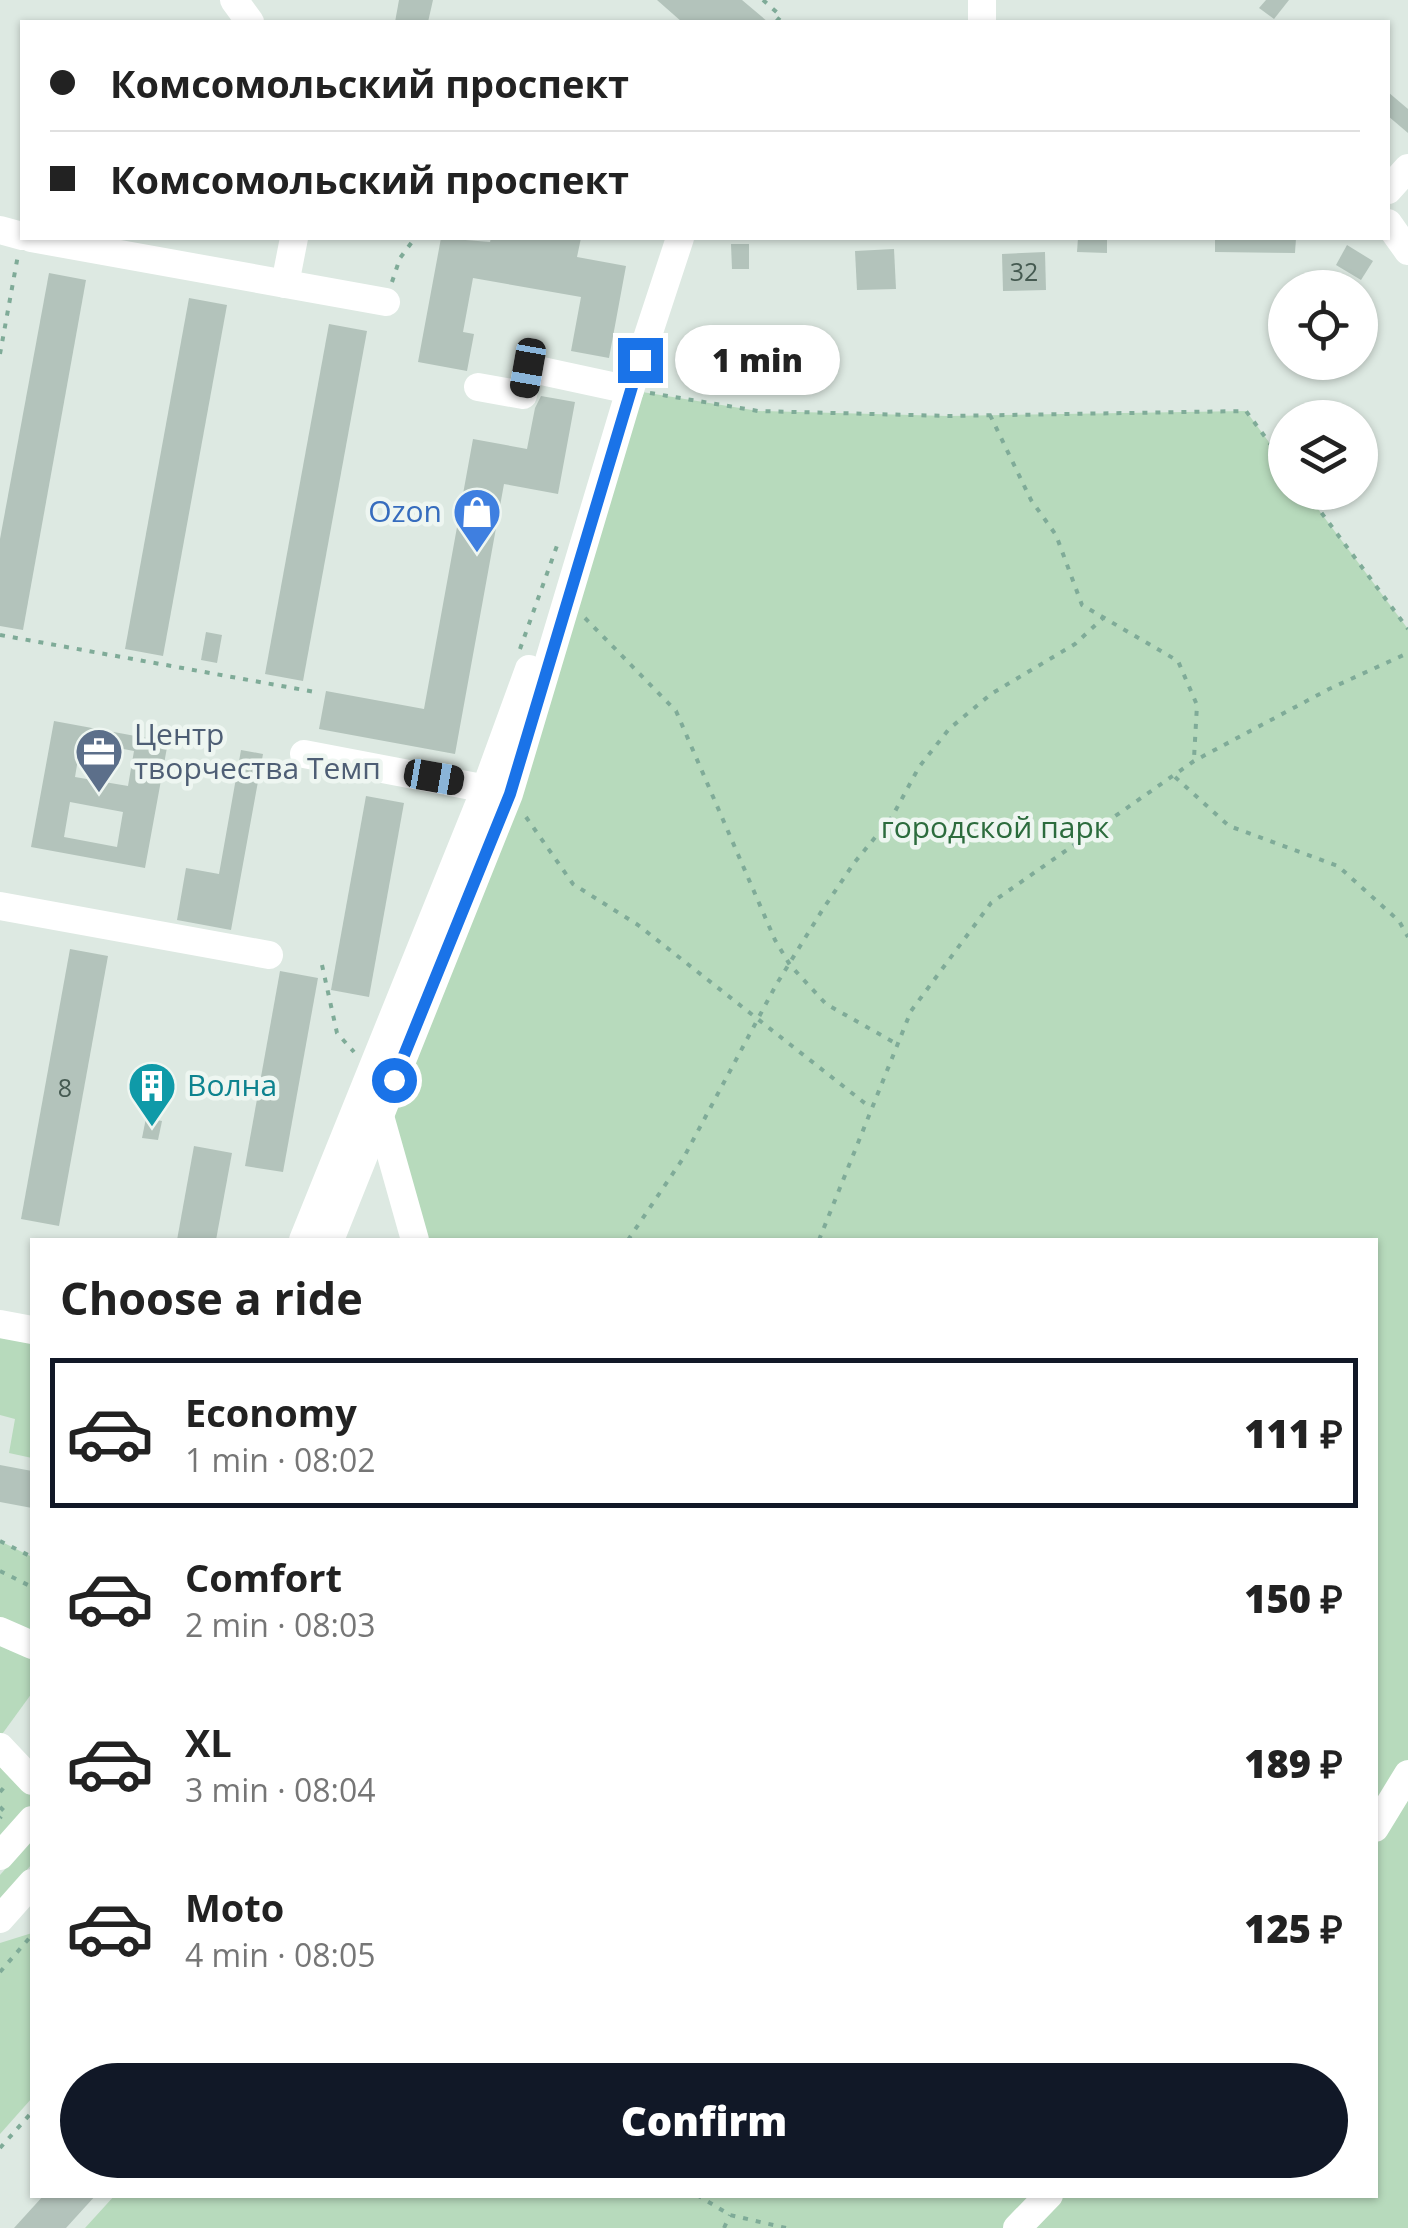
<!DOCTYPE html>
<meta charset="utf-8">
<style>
:root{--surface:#fff;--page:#f6f6f6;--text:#222;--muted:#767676;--line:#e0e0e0;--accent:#111827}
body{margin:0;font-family:"Open Sans",sans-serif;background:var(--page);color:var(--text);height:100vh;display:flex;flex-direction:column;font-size:38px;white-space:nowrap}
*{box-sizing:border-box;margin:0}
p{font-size:32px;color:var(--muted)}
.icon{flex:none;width:55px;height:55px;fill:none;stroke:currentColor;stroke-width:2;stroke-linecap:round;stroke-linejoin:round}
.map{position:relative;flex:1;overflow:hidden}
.side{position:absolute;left:30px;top:1238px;width:1348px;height:960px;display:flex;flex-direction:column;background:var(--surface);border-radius:0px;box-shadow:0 2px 8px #0004}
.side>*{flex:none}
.top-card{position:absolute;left:20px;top:20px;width:1370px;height:220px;border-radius:0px;box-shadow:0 2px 8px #0004;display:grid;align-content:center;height:220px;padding:0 30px;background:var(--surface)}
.tools{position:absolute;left:1268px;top:270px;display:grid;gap:20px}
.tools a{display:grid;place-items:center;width:110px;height:110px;border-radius:50%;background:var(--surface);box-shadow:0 2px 8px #0004;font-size:50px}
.end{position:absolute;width:45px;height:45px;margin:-22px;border:12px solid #1a73e8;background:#fff;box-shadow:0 0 0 5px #fff}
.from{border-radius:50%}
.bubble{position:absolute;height:70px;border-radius:35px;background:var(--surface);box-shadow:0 2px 8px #0004;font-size:32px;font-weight:800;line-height:70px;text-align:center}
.car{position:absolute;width:30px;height:60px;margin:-30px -15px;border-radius:12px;box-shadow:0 0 8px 2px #0007;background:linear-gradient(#222 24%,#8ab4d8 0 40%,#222 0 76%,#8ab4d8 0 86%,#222 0)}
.top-card b{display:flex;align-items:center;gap:35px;height:95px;font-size:38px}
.top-card b+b{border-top:2px solid var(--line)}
.top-card i{width:25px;height:25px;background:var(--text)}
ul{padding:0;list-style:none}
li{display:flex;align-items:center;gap:30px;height:150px;margin:0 20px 15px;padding:0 10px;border:5px solid transparent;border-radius:0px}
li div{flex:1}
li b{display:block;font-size:38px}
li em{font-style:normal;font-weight:800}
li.on{border-color:var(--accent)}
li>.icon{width:90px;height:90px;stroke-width:1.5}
h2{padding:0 30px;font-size:45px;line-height:120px}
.button{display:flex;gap:20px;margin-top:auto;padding:20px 30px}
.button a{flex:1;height:115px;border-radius:60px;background:var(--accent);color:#fff;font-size:40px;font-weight:800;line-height:115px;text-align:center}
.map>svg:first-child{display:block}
</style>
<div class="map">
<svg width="1408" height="2228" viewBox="0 0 1408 2228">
<rect width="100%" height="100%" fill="#dde9e2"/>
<g fill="#b7dabc">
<path d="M 630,390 L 758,411 L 949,416 L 1246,411 L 1285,464 L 1285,492 L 1306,493 L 1408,629 L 1408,2228 L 85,2228 L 115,2195 L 1375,2195 L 1375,1240 L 415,1240 L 380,1116 Z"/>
<path d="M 0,1325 L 32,1330 L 32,1458 L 9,1453 L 15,1419 L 0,1415 Z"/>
<path d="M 0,1541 L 32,1557 L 32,1693 L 0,1737 Z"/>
<path d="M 0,1747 L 32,1781 L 32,1820 L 0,1856 Z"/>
<path d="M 32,1839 L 32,1864 L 0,1900 L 0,1875 Z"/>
<path d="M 32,1933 L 32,2098 L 0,2134 L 0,1943 Z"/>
</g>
<g fill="#b3c3bb" fill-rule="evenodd">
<path d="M 399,0 L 433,0 L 428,22 L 395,22 Z"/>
<path d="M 657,0 L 742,0 L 768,22 L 682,22 Z"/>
<path d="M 1266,0 L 1289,0 L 1274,19 L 1259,8 Z"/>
<path d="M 1388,92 L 1408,109 L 1408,133 L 1388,116 Z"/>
<path d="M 441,238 L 490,242 L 491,238 L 581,238 L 577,257 L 626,266 L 609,358 L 571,351 L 581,297 L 473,278 L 463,332 L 474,334 L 467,371 L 418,362 Z"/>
<path d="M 1078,238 L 1107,238 L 1107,253 L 1077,252 Z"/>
<path d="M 1215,238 L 1296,238 L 1295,253 L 1215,252 Z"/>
<path d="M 731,244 L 749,244 L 749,269 L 732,269 Z"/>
<path d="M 1347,245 L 1373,261 L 1361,280 L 1336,265 Z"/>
<path d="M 894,249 L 896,289 L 857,290 L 855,251 Z"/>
<path d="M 1045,252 L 1046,290 L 1003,291 L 1002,254 Z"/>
<path d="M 49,273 L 86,280 L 23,630 L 0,626 L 0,539 Z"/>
<path d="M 189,298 L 227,305 L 163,656 L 125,649 Z"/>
<path d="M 329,324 L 367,331 L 303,681 L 265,674 Z"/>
<path d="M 541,396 L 575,402 L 558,494 L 504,484 L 455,754 L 319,729 L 326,691 L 424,709 L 473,439 L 527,449 L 535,408 Z"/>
<path d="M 206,632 L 222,635 L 217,663 L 201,660 Z"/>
<path d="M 54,721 L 168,742 L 145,868 L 31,847 ZM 81,741 L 134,751 L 128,786 L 75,777 ZM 70,802 L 123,812 L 117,847 L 64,837 Z"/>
<path d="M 241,750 L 263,754 L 231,930 L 177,920 L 186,868 L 219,874 Z"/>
<path d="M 366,796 L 404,803 L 369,997 L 331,990 Z"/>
<path d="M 70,949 L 108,956 L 59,1226 L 21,1219 Z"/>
<path d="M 280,971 L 318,978 L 283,1172 L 245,1166 Z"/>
<path d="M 146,1118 L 162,1121 L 158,1140 L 142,1138 Z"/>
<path d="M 194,1146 L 232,1153 L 216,1240 L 177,1240 Z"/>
<path d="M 0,1465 L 32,1471 L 32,1508 L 0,1502 Z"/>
<path d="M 44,2195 L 96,2195 L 66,2228 L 14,2228 Z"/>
</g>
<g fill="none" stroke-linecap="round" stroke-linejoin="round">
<g stroke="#7fab98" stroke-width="4" stroke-dasharray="5 8" stroke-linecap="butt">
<path d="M 763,0 L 781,16 L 776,22"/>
<path d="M 392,282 L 400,258 L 415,238"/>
<path d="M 0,354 L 18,255"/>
<path d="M 650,393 L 758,411 L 949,416 L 1246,411 L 1285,464"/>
<path d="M 990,415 L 1031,500 L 1056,535 L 1082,605 L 1178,661 L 1197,705 L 1194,758"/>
<path d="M 1306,492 L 1408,629"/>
<path d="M 585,618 L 676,711 L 775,940 L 790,965 L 826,1004 L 897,1044"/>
<path d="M 0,635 L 315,692"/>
<path d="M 520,649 L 559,540"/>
<path d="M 1175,777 L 1229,826 L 1338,866 L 1399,921 L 1408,937"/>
<path d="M 526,817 L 573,884 L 638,925 L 871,1108"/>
<path d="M 322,965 L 337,1033 L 354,1052"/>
<path d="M 628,1240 L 684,1157 L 776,985 L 823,909 L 854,863 L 892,817 L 919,767 L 949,729 L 991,694 L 1075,644 L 1103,618"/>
<path d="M 819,1240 L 911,1011 L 991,903 L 1194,761 L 1329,689 L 1408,653"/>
<path d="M 0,1541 L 32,1557"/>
<path d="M 0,1571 L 32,1587"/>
<path d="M 0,1792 L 7,1784"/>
<path d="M 0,1807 L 5,1812 L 0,1818"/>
<path d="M 0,1972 L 32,1935"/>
<path d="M 0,2148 L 32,2112"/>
<path d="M 697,2195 L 730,2215 L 786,2228"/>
<path d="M 724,2228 L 730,2215"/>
</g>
<g stroke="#fff" stroke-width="28">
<path d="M 234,0 L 250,22"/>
<path d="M 982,0 L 982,22"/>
<path d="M 1388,190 L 1408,168"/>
<path d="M 1388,223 L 1408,251"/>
<path d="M 0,230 L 22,236"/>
<path d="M 31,238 L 386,302"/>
<path d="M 285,284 L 294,238"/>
<path d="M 478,387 L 523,395 L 528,368 L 630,390"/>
<path d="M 304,754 L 503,792"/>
<path d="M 0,906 L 269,955"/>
<path d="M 380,1116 L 415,1240"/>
<path d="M 303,1240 L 486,787 L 529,669"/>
<path d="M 330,1240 L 509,794 L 630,390 L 680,238"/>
<path d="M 0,1324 L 32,1330"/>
<path d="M 0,1631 L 32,1645"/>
<path d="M 0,1747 L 32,1781"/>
<path d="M 1375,1828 L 1408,1774"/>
<path d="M 0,1856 L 32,1820"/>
<path d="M 0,1919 L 32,1883"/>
<path d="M 1017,2228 L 1049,2195"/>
</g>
</g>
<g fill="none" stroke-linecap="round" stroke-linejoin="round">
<path stroke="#1a73e8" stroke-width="12" d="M 394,1080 L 510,794 L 640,360"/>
</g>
<defs>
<g id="shop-pin" transform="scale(2.5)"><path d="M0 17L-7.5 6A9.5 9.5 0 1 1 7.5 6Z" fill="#3f7fe0" stroke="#eef6f1"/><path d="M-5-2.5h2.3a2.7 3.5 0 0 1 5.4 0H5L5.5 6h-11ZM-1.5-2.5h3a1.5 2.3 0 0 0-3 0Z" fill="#fff"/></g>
<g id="office-pin" transform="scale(2.5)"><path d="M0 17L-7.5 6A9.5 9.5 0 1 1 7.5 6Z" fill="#5c6f8a" stroke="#eef6f1"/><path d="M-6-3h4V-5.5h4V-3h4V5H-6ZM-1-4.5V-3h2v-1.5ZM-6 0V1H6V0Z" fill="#fff"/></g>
<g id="building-pin" transform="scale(2.5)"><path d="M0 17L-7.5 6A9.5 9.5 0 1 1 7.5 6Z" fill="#0f9aa8" stroke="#eef6f1"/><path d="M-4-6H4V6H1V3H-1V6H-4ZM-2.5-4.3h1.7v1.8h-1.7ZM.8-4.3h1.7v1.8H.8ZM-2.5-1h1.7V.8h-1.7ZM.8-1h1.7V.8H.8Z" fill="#fff"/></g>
</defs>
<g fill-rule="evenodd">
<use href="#shop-pin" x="477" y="512"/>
<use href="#office-pin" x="99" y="752"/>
<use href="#building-pin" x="152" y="1086"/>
</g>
<g text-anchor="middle" stroke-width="9" stroke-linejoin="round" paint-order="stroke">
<g font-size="25" fill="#455a51">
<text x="1024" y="281">32</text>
<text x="65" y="1097">8</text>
</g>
<g font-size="30" fill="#366cbe" stroke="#eef6f1" text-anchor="end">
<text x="442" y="522">Ozon</text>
</g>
<g font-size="30" fill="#4e5e75" stroke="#eef6f1" text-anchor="start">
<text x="134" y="745">Центр<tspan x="134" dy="34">творчества Темп</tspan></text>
</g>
<g font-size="30" fill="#2c6c3d" stroke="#eef6f1">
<text x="995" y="838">городской парк</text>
</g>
<g font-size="30" fill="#0d838f" stroke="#eef6f1" text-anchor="start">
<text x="187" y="1096">Волна</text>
</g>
</g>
</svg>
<div class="tools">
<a><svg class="icon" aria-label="locate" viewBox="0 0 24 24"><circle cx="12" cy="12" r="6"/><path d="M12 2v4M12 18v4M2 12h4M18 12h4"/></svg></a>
<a><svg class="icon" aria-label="layers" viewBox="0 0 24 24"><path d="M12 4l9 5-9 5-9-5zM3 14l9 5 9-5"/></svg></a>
</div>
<i class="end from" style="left:394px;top:1080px"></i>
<i class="end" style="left:640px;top:360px"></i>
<div class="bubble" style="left:675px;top:325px;width:165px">1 min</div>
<i class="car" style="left:528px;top:368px;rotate:190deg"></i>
<i class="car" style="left:434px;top:777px;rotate:100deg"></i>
<div class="top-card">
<b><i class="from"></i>Комсомольский проспект</b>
<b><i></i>Комсомольский проспект</b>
</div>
<section class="side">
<h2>Choose a ride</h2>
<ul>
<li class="on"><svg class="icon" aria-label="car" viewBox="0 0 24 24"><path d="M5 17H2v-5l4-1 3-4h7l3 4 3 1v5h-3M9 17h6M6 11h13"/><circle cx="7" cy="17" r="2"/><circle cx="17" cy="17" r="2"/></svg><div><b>Economy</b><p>1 min · 08:02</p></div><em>111 ₽</em></li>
<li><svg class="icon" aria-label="car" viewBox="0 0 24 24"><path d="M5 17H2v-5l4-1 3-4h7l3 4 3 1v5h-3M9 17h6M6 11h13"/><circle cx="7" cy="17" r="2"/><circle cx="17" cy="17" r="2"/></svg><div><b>Comfort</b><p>2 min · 08:03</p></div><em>150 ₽</em></li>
<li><svg class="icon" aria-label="car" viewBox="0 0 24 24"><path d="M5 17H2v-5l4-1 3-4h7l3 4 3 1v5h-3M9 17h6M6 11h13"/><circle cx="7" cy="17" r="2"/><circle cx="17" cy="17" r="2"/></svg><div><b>XL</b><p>3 min · 08:04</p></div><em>189 ₽</em></li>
<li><svg class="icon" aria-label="car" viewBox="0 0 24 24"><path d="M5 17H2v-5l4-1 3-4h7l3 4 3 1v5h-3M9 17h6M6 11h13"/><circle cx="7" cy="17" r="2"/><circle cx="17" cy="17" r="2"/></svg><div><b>Moto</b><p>4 min · 08:05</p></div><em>125 ₽</em></li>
</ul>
<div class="button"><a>Confirm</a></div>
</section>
</div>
